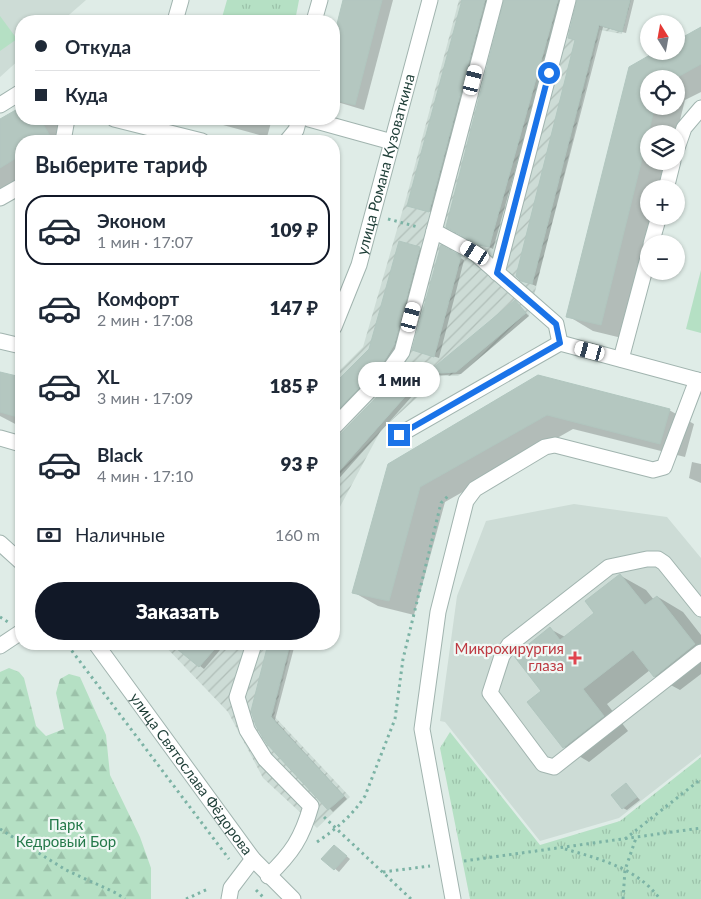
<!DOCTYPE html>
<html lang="ru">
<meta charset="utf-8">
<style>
:root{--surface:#fff;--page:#f2f2f3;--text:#1f2937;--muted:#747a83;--line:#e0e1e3;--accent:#111827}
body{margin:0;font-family:Lato,sans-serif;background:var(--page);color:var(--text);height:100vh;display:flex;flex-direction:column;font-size:19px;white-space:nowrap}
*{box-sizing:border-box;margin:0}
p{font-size:16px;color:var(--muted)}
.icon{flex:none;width:28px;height:28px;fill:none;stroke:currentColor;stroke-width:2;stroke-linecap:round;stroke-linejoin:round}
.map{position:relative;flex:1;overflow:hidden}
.panel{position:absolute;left:15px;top:135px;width:325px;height:515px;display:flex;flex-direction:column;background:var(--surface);border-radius:20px;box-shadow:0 1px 4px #0004}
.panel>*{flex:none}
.top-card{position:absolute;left:15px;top:15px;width:325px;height:110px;border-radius:20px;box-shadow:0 1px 4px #0004;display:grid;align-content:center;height:110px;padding:0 20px;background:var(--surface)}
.needle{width:32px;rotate:349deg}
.buttons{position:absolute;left:640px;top:15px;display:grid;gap:10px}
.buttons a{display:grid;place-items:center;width:45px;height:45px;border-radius:50%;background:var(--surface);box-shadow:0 1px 4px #0004;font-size:25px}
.end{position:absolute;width:22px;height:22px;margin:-11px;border:6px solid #1a73e8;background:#fff;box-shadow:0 0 0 2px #fff}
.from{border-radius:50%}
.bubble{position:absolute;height:35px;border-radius:18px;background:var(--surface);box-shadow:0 1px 4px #0004;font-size:16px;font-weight:800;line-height:35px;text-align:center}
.car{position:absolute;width:15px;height:30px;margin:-15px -8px;border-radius:6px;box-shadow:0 0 4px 1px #0007;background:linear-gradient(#fff 24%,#345 0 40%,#fff 0 76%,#345 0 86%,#fff 0)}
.top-card b{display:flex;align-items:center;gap:18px;height:48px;font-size:19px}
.top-card b+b{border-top:1px solid var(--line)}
.top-card i{width:12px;height:12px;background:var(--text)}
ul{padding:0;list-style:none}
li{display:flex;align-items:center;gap:15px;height:70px;margin:0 10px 8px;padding:0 10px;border:2px solid transparent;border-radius:20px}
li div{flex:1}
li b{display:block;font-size:19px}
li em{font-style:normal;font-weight:800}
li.active{border-color:var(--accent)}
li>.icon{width:45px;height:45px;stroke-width:1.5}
h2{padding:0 20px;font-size:22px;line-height:60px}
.pay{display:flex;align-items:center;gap:12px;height:55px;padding:0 20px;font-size:19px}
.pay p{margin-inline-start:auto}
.cta{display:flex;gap:10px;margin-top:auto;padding:10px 20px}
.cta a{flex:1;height:58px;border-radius:30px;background:var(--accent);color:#fff;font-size:20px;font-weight:800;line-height:58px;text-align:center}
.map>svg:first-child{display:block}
</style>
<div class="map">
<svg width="701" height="899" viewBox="0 0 701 899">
<defs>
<pattern id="industrial-furrows" width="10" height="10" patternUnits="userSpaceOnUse" patternTransform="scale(1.25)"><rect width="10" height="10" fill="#cddcd6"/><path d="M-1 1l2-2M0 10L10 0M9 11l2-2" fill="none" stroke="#b0beb8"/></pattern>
<pattern id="grass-tufts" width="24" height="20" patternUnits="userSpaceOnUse" patternTransform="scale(1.25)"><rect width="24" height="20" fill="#b5e0c4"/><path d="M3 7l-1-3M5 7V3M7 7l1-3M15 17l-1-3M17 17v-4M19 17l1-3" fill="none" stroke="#9bc1a9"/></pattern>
<pattern id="forest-firs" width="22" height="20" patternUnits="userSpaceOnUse" patternTransform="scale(1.25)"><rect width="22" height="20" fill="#b5e0c4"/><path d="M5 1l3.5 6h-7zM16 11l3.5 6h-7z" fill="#9bc1a9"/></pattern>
</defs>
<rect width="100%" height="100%" fill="#dfece7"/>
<g fill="#cddcd6">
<path d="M 0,0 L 86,0 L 62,21 L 21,21 L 21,58 L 0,77 Z"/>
<path d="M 574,504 L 667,517 L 701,558 L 701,754 L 619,818 L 540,841 L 445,722 L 440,721 L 457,596 L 486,521 Z"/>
</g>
<g fill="url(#industrial-furrows)">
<path d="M 459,0 L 631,0 L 622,34 L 600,30 L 529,316 L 458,376 L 441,376 L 381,430 L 334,518 L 334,376 L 363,347 L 407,195 Z"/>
<path d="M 163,644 L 292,644 L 274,716 L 350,797 L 317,828 L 263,778 L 228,712 Z"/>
</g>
<g fill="url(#grass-tufts)">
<path d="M 227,0 L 299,0 L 295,21 L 221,21 Z"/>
<path d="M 450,732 L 540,845 L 620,821 L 701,757 L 701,899 L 470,899 L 440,748 Z"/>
</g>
<path fill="url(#forest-firs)" d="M 9,668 L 19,672 L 24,678 L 36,726 L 46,736 L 64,729 L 56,693 L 60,679 L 69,674 L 80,677 L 106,735 L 110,775 L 140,837 L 151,868 L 151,899 L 0,899 L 0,672 Z"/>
<g fill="#b5e0c4">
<path d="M 0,16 L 17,39 L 0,51 Z"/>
<path d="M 701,270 L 701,333 L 686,329 Z"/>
</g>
<g fill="#0003" fill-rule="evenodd">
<path d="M 345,0 L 393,0 L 364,110 L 334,101 L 334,41 Z"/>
<path d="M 463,0 L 490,0 L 434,213 L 409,205 Z"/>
<path d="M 505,0 L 563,0 L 493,249 L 447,226 Z"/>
<path d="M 578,0 L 634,0 L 626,33 L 603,27 L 536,286 L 522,280 L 576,40 L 569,37 Z"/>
<path d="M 701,28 L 701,92 L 685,100 L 676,136 L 676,134 L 649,134 L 649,161 L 670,161 L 663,189 L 649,189 L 649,216 L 656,216 L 626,339 L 593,331 L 568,316 L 630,68 L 676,51 ZM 649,79 L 676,79 L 676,106 L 649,106 Z"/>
<path d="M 21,108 L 21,119 L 57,119 L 61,121 L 73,141 L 21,141 L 21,192 L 0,205 L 0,121 Z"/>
<path d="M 201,119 L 272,119 L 267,137 Z"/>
<path d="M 442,247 L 464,260 L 439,358 L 414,350 Z"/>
<path d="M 420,248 L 424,250 L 398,347 L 387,365 L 334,420 L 334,386 L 370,350 Z"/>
<path d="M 515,302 L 529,316 L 461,374 L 431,376 L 428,374 Z"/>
<path d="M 0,373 L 21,378 L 21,427 L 0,416 Z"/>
<path d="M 538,377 L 669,410 L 694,424 L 685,457 L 573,429 L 445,502 L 414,615 L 378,606 L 353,592 L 389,464 Z"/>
<path d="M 399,382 L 414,394 L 334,484 L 334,437 L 341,435 Z"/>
<path d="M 692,462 L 701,464 L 701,483 L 689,478 Z"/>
<path d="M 621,576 L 646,590 L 654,600 L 658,597 L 683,612 L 701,635 L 701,674 L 680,690 L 654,676 L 650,670 L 607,704 L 628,731 L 589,762 L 564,747 L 543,691 L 550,629 L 565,637 L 596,614 Z"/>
<path d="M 171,644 L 225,644 L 204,669 Z"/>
<path d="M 269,644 L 295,644 L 275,720 L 347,799 L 333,812 L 267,742 L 252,711 Z"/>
<path d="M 626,785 L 640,800 L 627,810 L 623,808 Z"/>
<path d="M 338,849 L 350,859 L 339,872 L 323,859 Z"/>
</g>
<g fill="#b4c7c0" stroke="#b1c6bf">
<path d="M 343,0 L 382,0 L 355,105 L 334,100 L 334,36 Z"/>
<path d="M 462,0 L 485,0 L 429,212 L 407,206 Z"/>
<path d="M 504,0 L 558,0 L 489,247 L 479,245 L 446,227 Z"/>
<path d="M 577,0 L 630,0 L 622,32 L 599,25 L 532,284 L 521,281 L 516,276 L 575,40 L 568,38 Z"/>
<path d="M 701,27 L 701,64 L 674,79 L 649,79 L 649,106 L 655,106 L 601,325 L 566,317 L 629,67 L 657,51 L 676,51 L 676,41 Z"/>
<path d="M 21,107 L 21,119 L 40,119 L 53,141 L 21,141 L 21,155 L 0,168 L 0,119 Z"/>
<path d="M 399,241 L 420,247 L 394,345 L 383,363 L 334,414 L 334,384 L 369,349 Z"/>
<path d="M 441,245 L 461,256 L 434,357 L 412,350 Z"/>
<path d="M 515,300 L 526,313 L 456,372 L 426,374 Z"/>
<path d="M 0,372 L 21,377 L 21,418 L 0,412 Z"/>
<path d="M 538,375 L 670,409 L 660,444 L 547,415 L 420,487 L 389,601 L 352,593 L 388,464 Z"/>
<path d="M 395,378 L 410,391 L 334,477 L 334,436 L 341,434 Z"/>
<path d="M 620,574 L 645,605 L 657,596 L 695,644 L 654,677 L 633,650 L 583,689 L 604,716 L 563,748 L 527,702 L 541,691 L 514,656 L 550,627 L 560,640 L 594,613 L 585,601 Z"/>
<path d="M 171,644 L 219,644 L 199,667 Z"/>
<path d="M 268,644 L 290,644 L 271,717 L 344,796 L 328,810 L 266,743 L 256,726 L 251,711 Z"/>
<path d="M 626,783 L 637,797 L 622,809 L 611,795 Z"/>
<path d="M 334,845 L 347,856 L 334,870 L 321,859 Z"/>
</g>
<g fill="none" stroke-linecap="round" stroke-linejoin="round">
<g stroke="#a1b4af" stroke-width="17">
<g id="minor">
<path d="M 495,0 L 434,231 L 475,253 L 556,324 L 560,343"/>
<path d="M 175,21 L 181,0"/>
<path d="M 314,21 L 320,0"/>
<path d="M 0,105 L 21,92"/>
<path d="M 114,119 L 202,141"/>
<path d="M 309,119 L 392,142"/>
<path d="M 63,141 L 67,119"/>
<path d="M 287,141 L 296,130 L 299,119"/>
<path d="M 676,151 L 684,128 L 701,108"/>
<path d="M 666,189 L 673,161"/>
<path d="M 0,198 L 21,186"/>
<path d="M 651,244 L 659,216"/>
<path d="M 497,273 L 568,0"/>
<path id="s1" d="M 334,327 L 359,265 L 430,0"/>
<path d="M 0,341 L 21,346"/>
<path d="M 621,359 L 649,254"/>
<path d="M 334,427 L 390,369 L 402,352 L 434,231"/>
<path d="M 399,435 L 560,343 L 701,381"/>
<path d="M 0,438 L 21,444"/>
<path d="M 0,543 L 21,562"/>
<path d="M 701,609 L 664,563 L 658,559 L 647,559 L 609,567 L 509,645 L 502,656 L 490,693 L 543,764 L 554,767 L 701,652"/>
<path id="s2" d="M 96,644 L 253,859 L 293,899"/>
<path d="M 254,644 L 237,697 L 247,730 L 265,759 L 311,806 C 302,838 292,853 268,876"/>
<path d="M 0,646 L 21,632"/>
<path d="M 229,899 L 231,888 L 253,859"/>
<path d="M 453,899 L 422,729 L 438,612 L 466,501 L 475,489 L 545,447 L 555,445 L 653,470 L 664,467 L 697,380"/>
</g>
</g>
<g stroke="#7cb3a5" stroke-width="3" stroke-dasharray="2.5 4" stroke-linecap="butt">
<path d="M 388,219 L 418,227"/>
<path d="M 0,617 L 8,622"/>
<path d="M 61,644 L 69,647 L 229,859"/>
<path d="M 324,817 L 411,899"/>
<path d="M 0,829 L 66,870 L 116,893 L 125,899"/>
<path d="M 625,839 L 701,779"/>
<path d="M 317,842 C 336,829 352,816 365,796 L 395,719 L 403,659 L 441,503 L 450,494"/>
<path d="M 565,849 C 600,859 637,868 660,899"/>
<path d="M 464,861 L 701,828"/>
<path d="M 383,872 L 430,866"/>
<path d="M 256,890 L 265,899"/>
<path d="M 186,899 L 208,889"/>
<path d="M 623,899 L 625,870 L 636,838"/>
</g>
<use href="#minor" stroke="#fff" stroke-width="15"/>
</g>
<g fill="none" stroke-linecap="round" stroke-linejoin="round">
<path stroke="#1a73e8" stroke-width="6" d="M 399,435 L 560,343 L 556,324 L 497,273 L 549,73"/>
</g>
<path fill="#e0444e" stroke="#f0f8f5" stroke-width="2" d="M572.5 650.5h5v5h5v5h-5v5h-5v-5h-5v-5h5z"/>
<g text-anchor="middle" stroke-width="4.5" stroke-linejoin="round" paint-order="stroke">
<g font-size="15" fill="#1e3e37" stroke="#f0f8f5">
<text dy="5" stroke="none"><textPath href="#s1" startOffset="171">улица Романа Кузоваткина</textPath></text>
<text dy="5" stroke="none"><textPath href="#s2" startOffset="161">улица Святослава Фёдорова</textPath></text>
</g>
<g font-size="15" fill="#be3a42" stroke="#f0f8f5" text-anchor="end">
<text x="564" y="654">Микрохирургия<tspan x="564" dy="17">глаза</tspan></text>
</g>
<g font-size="15" fill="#24794a" stroke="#f0f8f5">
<text x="66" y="830">Парк<tspan x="66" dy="17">Кедровый Бор</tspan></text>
</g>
</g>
</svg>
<div class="buttons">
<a><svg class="needle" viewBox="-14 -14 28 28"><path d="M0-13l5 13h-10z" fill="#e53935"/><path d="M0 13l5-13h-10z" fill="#747a83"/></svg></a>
<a><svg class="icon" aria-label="locate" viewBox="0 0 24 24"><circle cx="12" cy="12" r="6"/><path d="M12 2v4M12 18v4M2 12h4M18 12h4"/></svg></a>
<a><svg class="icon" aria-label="layers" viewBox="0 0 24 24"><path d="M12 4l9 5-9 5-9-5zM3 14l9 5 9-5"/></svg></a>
<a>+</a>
<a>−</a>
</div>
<i class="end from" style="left:549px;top:73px"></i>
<i class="end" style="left:399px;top:435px"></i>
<div class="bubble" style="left:358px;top:362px;width:82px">1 мин</div>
<i class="car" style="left:473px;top:80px;rotate:14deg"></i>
<i class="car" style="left:475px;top:253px;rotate:301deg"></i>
<i class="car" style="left:411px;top:317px;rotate:15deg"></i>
<i class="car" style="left:590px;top:351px;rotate:285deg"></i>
<div class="top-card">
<b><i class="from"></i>Откуда</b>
<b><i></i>Куда</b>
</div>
<section class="panel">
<h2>Выберите тариф</h2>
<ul>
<li class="active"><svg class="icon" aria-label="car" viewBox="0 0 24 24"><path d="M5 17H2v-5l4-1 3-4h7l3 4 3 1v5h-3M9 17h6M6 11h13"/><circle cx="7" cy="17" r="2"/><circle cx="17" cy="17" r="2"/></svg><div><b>Эконом</b><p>1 мин · 17:07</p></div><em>109 ₽</em></li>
<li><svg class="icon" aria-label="car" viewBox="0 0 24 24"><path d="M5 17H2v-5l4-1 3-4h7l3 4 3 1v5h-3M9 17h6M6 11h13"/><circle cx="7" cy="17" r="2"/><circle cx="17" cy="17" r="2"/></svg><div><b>Комфорт</b><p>2 мин · 17:08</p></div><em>147 ₽</em></li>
<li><svg class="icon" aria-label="car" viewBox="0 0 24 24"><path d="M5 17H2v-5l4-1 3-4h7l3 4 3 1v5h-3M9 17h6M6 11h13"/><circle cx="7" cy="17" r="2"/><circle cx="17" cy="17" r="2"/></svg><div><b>XL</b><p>3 мин · 17:09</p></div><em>185 ₽</em></li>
<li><svg class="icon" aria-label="car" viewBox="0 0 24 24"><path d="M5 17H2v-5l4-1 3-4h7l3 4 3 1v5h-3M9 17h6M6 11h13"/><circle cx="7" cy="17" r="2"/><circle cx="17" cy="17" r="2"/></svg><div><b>Black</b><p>4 мин · 17:10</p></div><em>93 ₽</em></li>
</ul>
<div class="pay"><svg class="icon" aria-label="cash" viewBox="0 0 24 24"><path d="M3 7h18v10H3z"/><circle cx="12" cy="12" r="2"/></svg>Наличные<p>160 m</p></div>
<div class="cta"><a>Заказать</a></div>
</section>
</div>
